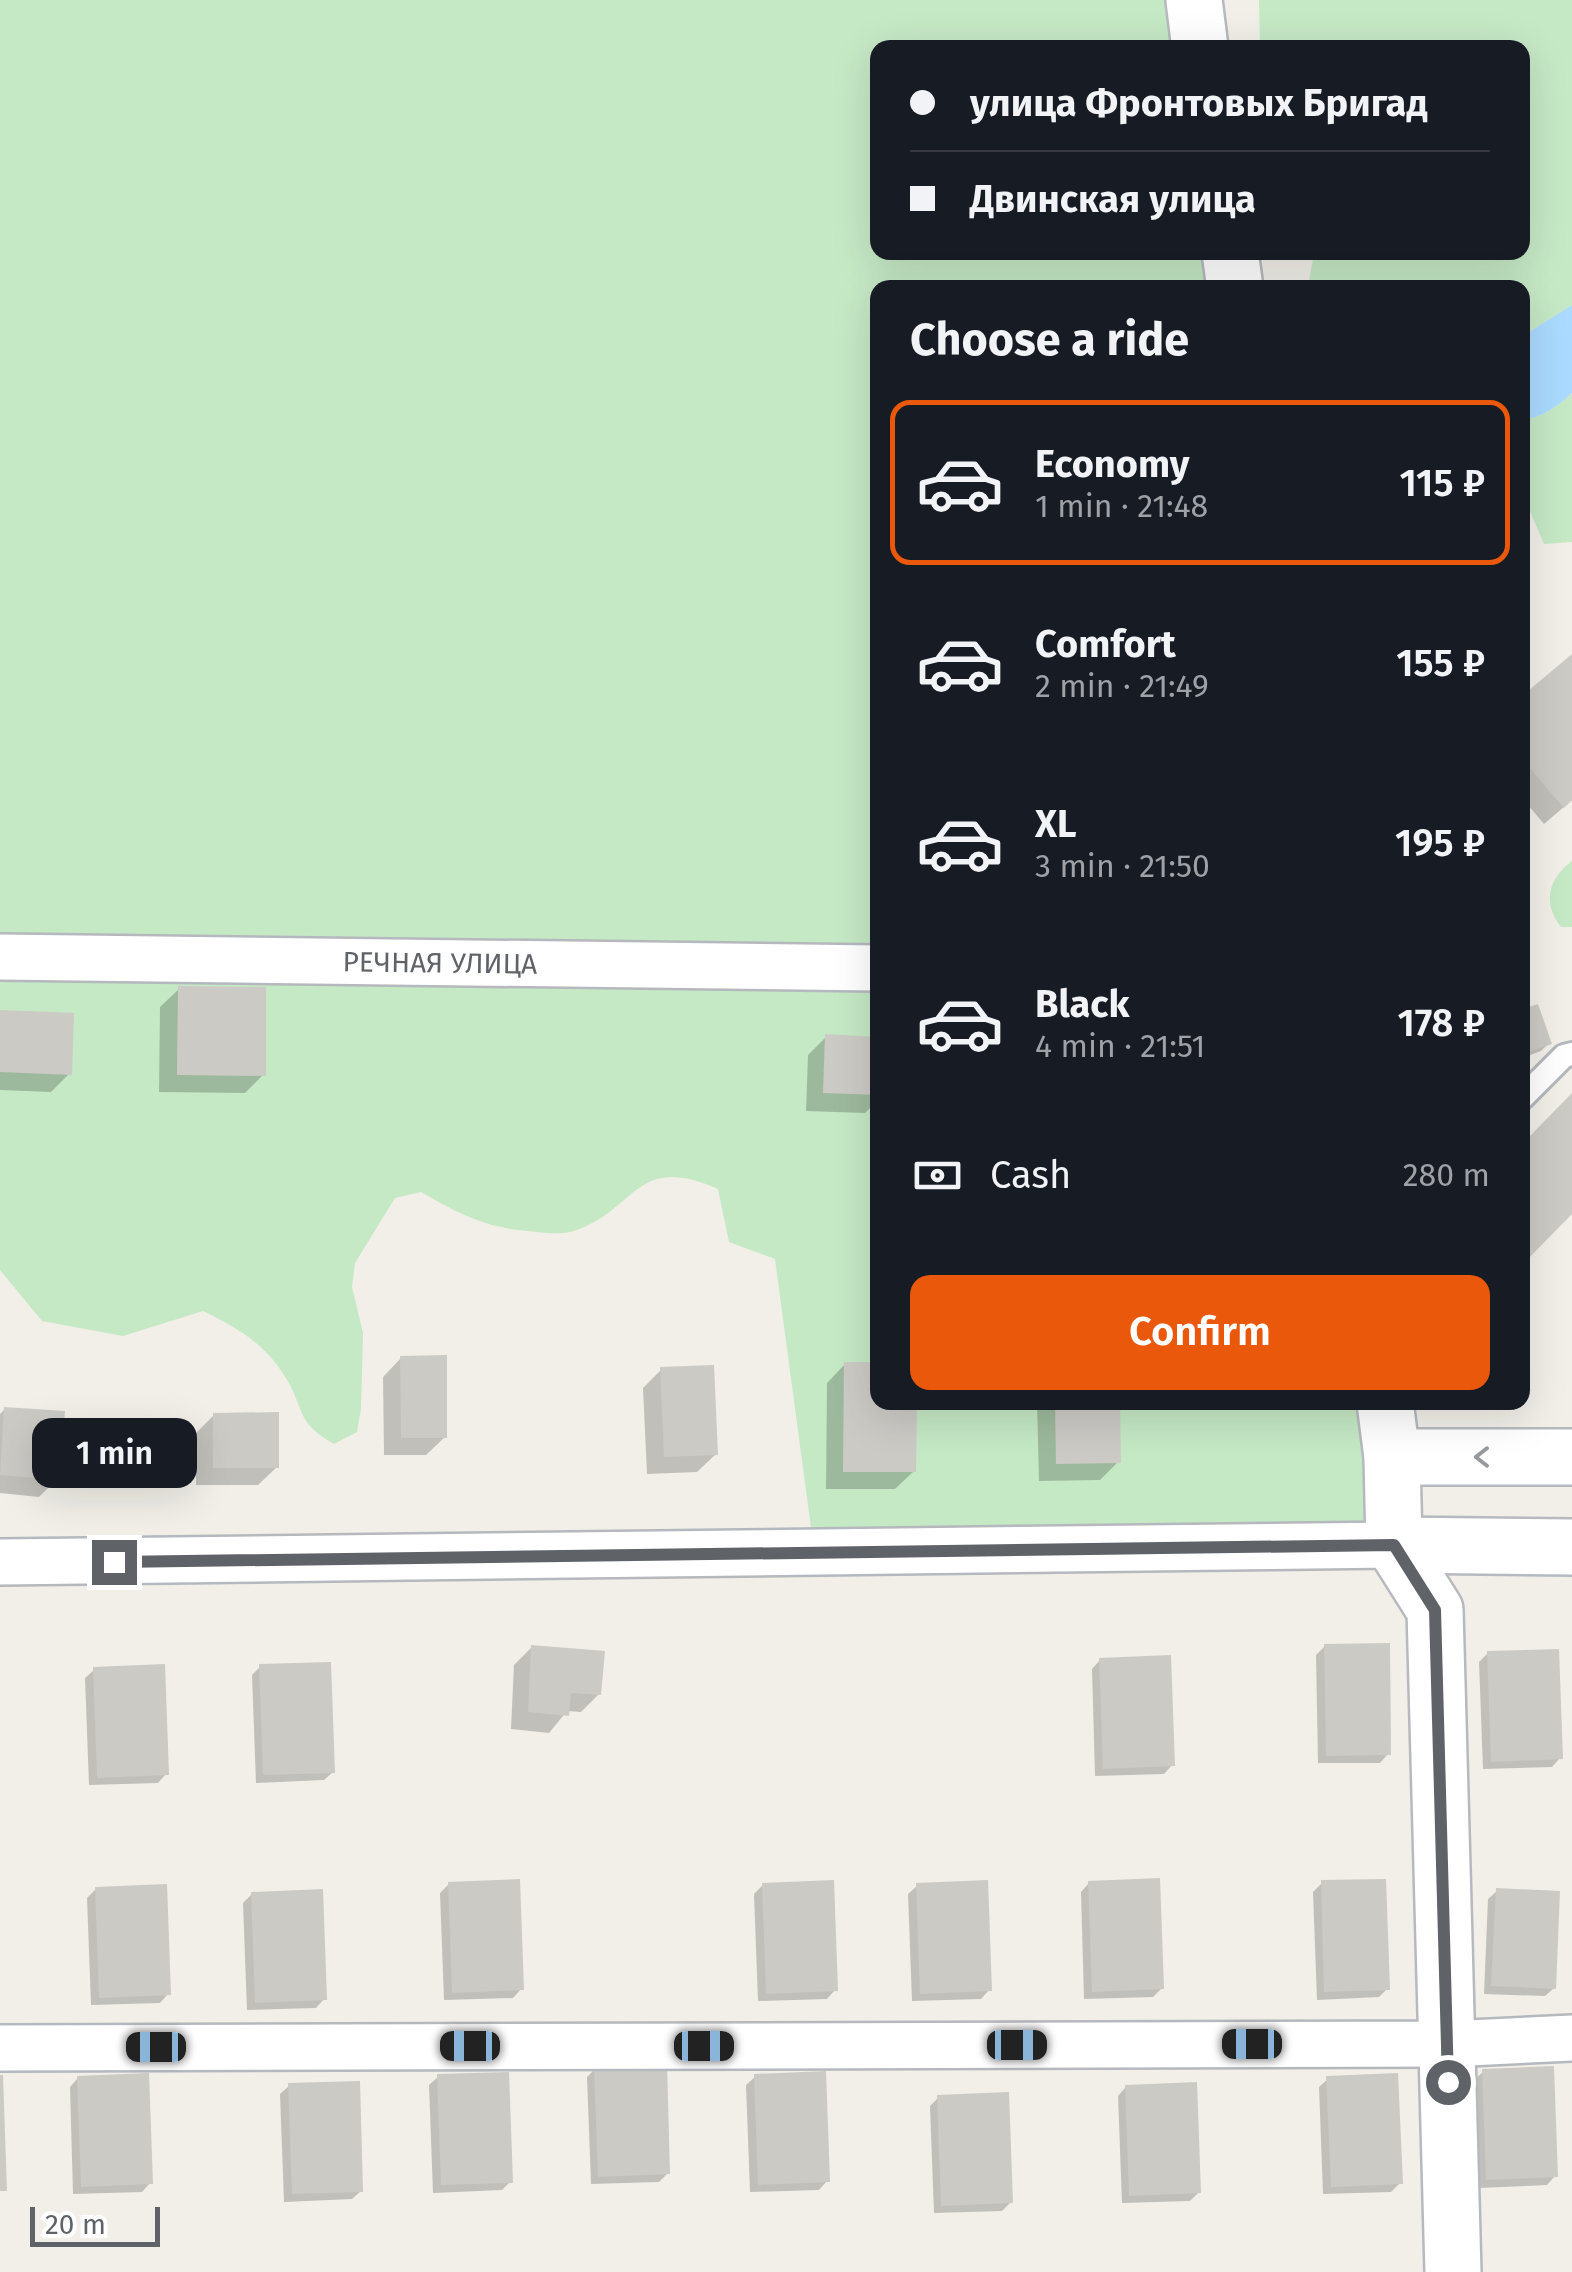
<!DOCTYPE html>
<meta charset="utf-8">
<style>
:root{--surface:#171b24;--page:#20242c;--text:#f1f3f6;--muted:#9ea1a6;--line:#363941;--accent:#ea580c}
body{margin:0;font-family:"Fira Sans",sans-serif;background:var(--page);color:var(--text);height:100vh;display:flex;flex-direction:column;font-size:38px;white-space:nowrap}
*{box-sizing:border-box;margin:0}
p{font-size:32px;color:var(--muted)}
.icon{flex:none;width:55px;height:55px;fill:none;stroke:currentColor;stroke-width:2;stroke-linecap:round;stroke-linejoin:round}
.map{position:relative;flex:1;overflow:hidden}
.panel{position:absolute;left:870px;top:280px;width:660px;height:1130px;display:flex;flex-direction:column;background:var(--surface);border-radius:20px;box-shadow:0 10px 40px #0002}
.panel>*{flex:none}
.guide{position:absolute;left:870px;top:40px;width:660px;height:220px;border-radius:20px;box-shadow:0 10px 40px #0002;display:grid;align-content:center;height:220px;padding:0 40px;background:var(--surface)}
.scale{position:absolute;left:30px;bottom:25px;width:130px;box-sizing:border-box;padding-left:10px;border:5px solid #5f6368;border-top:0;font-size:28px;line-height:35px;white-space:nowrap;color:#5f6368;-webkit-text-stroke:8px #fff;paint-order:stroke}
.end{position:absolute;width:45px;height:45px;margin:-22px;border:12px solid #5f6368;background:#fff;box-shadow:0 0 0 5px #fff}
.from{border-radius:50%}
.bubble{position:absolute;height:70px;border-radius:20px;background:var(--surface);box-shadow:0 10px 40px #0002;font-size:32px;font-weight:600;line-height:70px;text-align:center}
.car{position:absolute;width:30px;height:60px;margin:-30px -15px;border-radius:12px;box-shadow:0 0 8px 2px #0007;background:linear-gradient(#222 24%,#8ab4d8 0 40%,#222 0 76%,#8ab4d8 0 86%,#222 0)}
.guide b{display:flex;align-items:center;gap:35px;height:95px;font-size:38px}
.guide b+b{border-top:2px solid var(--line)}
.guide i{width:25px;height:25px;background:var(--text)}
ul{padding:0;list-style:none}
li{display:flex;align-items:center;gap:30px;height:165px;margin:0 20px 15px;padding:0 20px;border:5px solid transparent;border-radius:20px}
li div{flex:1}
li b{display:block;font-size:38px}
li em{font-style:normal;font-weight:600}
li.on{border-color:var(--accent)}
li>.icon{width:90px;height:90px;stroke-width:1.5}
h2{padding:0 40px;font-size:45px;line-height:120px}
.pay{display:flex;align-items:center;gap:25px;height:110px;padding:0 40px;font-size:38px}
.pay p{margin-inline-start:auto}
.button{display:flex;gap:20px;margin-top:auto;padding:20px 40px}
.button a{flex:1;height:115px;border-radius:20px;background:var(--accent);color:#fff;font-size:40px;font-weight:600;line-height:115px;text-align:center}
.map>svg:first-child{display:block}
</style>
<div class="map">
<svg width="1572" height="2272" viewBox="0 0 1572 2272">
<rect width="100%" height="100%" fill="#f1efe8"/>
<g fill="#c5e8c5">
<path d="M 0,0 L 1180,0 L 1188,47 L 878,48 L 878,252 L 1227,253 L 1233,287 L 878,288 L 878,1402 L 1373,1403 L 1369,1523 L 812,1535 L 775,1259 L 729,1242 L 718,1189 C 635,1152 637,1210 574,1231 C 561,1235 542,1233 528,1231 C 483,1227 460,1214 421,1192 L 395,1198 L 355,1263 L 352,1287 L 363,1333 L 361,1409 L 357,1432 L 334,1444 C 294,1421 306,1409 284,1375 C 264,1343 236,1327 203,1311 L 123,1336 L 42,1321 L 0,1270 Z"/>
<path d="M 1259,0 L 1572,0 L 1572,305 L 1523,336 L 1522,288 L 1308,287 L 1314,253 L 1522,252 L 1522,48 L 1260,47 Z"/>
<path d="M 1572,393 L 1572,542 L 1544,544 L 1523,495 L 1522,419 C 1541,419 1559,405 1572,393 Z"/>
<path d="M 1572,861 L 1572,927 L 1561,927 C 1542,903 1548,879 1572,861 Z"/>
</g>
<path fill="#aadaff" d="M 1572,305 L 1572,393 C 1559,405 1541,419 1523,419 L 1523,336 Z"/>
<g fill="#0003">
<path d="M 1572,657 L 1572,800 L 1544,824 L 1522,798 L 1522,699 Z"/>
<path d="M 179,989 L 263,1075 L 245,1093 L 159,1092 L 160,1007 Z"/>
<path d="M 1522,1012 L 1549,1043 L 1541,1051 L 1522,1058 Z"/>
<path d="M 0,1013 L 69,1074 L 51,1092 L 0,1090 Z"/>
<path d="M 826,1037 L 878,1039 L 878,1100 L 865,1113 L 806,1111 L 808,1055 Z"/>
<path d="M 401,1358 L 445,1437 L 426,1455 L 384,1455 L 383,1377 Z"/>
<path d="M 845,1364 L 878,1402 L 914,1471 L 895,1489 L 826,1489 L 827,1383 Z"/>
<path d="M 661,1370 L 716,1454 L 697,1472 L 647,1474 L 643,1388 Z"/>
<path d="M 1037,1402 L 1117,1402 L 1118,1462 L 1100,1480 L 1039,1481 Z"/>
<path d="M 5,1409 L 58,1478 L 39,1497 L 0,1493 L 0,1414 Z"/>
<path d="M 214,1415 L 277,1467 L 258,1485 L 196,1485 L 196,1433 Z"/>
<path d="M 1325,1646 L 1388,1754 L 1380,1763 L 1318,1763 L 1316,1655 Z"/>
<path d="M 532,1647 L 599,1694 L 581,1712 L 567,1711 L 549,1733 L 511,1729 L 514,1665 Z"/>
<path d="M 1488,1653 L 1560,1758 L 1552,1767 L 1483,1769 L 1479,1662 Z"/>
<path d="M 1100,1660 L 1172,1765 L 1164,1774 L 1095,1776 L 1092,1669 Z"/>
<path d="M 260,1667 L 333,1772 L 324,1780 L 256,1783 L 252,1675 Z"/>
<path d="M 94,1670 L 166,1774 L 158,1783 L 89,1785 L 85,1678 Z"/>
<path d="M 1089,1883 L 1162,1988 L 1153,1997 L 1084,1999 L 1081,1892 Z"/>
<path d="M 1322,1883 L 1387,1989 L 1379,1997 L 1317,2000 L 1313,1892 Z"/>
<path d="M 449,1884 L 521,1989 L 513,1998 L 444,2000 L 440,1893 Z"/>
<path d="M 763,1885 L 835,1990 L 827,1999 L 758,2001 L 754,1894 Z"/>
<path d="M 917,1886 L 989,1990 L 981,1999 L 912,2001 L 908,1894 Z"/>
<path d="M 96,1889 L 168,1994 L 160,2003 L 91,2005 L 87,1898 Z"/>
<path d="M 1497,1891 L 1554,1988 L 1545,1996 L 1484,1994 L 1488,1899 Z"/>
<path d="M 252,1894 L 324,1999 L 316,2008 L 247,2010 L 243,1903 Z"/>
<path d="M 595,2069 L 668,2173 L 659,2182 L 591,2184 L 587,2077 Z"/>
<path d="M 1483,2072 L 1555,2176 L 1547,2185 L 1478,2188 L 1474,2080 Z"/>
<path d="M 438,2077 L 510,2182 L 502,2190 L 433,2193 L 429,2085 Z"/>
<path d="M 755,2077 L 827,2181 L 819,2190 L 750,2192 L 746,2085 Z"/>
<path d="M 78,2078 L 150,2183 L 142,2192 L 73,2194 L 70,2087 Z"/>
<path d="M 1328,2079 L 1400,2183 L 1391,2192 L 1323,2194 L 1319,2087 Z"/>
<path d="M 289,2086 L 361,2191 L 352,2199 L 284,2202 L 280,2094 Z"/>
<path d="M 1126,2087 L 1199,2192 L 1190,2201 L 1122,2203 L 1118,2096 Z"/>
<path d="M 939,2097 L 1011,2202 L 1002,2211 L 934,2213 L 930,2106 Z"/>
</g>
<g fill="#cccac5">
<path d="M 1572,654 L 1572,800 L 1564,808 L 1522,759 L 1522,696 Z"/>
<path d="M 178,986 L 266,987 L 266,1076 L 177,1075 Z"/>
<path d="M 1538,1004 L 1552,1044 L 1522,1054 L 1522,1009 Z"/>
<path d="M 0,1010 L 74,1013 L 72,1075 L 0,1072 Z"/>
<path d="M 825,1034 L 878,1037 L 878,1095 L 823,1093 Z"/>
<path d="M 1572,1093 L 1572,1214 L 1522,1265 L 1522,1144 Z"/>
<path d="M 447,1355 L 447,1438 L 401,1438 L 400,1356 Z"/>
<path d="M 844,1362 L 878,1362 L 878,1402 L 917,1402 L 916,1472 L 843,1472 Z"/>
<path d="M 714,1365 L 718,1455 L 664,1457 L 660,1367 Z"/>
<path d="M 1055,1402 L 1120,1402 L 1121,1463 L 1056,1464 Z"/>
<path d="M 4,1407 L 65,1411 L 60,1480 L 0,1475 Z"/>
<path d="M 279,1412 L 279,1468 L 213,1468 L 213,1413 Z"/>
<path d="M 1390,1643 L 1391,1755 L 1326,1756 L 1324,1644 Z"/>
<path d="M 531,1645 L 605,1651 L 601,1695 L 571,1693 L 569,1716 L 528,1712 Z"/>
<path d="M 1559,1649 L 1563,1759 L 1491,1762 L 1487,1651 Z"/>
<path d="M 1171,1655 L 1175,1766 L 1103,1769 L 1099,1658 Z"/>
<path d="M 331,1662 L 335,1773 L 263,1775 L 259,1664 Z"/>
<path d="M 165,1664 L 169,1775 L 97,1778 L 93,1667 Z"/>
<path d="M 1160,1878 L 1164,1989 L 1092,1992 L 1088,1881 Z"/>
<path d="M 520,1879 L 524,1990 L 452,1993 L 448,1882 Z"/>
<path d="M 1386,1879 L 1390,1990 L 1324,1992 L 1321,1880 Z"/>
<path d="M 834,1880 L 838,1991 L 766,1994 L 762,1883 Z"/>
<path d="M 988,1880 L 992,1991 L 920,1994 L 916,1883 Z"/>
<path d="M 167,1884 L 171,1995 L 99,1998 L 95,1887 Z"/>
<path d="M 1496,1888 L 1560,1891 L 1556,1989 L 1491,1986 Z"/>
<path d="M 323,1889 L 327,2000 L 255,2003 L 251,1892 Z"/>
<path d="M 667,2063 L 670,2174 L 598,2177 L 594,2066 Z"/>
<path d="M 1554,2066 L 1558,2177 L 1486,2180 L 1482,2069 Z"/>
<path d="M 826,2071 L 830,2182 L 758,2185 L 754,2074 Z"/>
<path d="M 509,2072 L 513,2183 L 441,2185 L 437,2074 Z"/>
<path d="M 149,2073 L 153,2184 L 81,2187 L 77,2076 Z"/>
<path d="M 1398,2073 L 1403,2184 L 1331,2187 L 1326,2076 Z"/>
<path d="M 0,2075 L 3,2075 L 7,2191 L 0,2191 Z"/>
<path d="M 360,2081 L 363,2192 L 292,2194 L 288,2083 Z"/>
<path d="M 1197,2082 L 1201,2193 L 1129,2196 L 1125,2085 Z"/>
<path d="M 1009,2092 L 1013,2203 L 941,2206 L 937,2095 Z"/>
</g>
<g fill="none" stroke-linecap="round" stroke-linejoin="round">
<g stroke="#b5b8bc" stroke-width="28">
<path id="lane" d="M 1522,1098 L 1564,1056 L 1572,1054"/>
</g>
<g stroke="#b5b8bc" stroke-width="50">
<g id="street">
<path id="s1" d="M 0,957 L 878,968"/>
<path d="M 0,1562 L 1394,1545"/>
<path d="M 0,2048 L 1448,2044 L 1572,2038"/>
</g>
</g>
<g stroke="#b6babf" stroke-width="60">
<g id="secondary">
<path d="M 1194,0 L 1200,48"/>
<path d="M 1230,252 L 1235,288"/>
<path d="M 1385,1402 L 1392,1457 L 1394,1545"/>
<path d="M 1392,1457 L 1572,1457"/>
<path d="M 1394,1545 L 1435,1610 L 1453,2272"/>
<path d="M 1394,1545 L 1572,1547"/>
</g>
</g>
<use href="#lane" stroke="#fff" stroke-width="22"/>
<use href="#street" stroke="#fff" stroke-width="45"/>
<use href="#secondary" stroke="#fff" stroke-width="55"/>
</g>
<defs><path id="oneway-chevron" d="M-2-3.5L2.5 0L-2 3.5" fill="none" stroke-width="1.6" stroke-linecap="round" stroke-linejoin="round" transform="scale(2.5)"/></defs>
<use stroke="#979a9d" href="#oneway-chevron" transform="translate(1482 1457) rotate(180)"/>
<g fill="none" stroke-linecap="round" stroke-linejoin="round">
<path stroke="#5f6368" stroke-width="12" d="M 114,1562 L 1394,1545 L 1435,1610 L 1448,2082"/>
</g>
<g text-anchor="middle" stroke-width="9" stroke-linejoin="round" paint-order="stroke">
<g font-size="28" fill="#5f6368" stroke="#fff">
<text dy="10" stroke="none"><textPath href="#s1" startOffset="440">РЕЧНАЯ УЛИЦА</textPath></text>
</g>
</g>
</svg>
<div class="scale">20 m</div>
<i class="end from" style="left:1448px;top:2082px"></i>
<i class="end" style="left:114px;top:1562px"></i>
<div class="bubble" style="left:32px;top:1418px;width:165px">1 min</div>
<i class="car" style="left:1252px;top:2044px;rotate:270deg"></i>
<i class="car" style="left:1017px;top:2045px;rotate:90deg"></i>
<i class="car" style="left:470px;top:2046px;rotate:270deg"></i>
<i class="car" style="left:704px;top:2046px;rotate:90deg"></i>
<i class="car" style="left:156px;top:2047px;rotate:270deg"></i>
<div class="guide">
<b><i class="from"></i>улица Фронтовых Бригад</b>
<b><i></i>Двинская улица</b>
</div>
<section class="panel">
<h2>Choose a ride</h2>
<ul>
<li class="on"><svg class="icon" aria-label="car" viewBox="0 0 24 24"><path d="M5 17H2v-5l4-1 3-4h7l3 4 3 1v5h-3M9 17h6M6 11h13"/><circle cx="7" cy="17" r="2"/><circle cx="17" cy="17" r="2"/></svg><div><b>Economy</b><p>1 min · 21:48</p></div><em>115 ₽</em></li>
<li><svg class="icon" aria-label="car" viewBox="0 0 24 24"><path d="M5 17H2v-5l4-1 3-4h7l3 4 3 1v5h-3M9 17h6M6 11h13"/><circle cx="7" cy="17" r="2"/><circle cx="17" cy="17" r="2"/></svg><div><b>Comfort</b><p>2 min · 21:49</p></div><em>155 ₽</em></li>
<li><svg class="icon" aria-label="car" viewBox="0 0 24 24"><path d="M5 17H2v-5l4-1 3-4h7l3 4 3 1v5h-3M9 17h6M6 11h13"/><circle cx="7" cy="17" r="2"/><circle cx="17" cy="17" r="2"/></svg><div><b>XL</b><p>3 min · 21:50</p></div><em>195 ₽</em></li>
<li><svg class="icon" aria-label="car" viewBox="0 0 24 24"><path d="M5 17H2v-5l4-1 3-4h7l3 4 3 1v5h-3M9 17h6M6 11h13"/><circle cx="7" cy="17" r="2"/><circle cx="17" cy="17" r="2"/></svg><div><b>Black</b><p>4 min · 21:51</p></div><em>178 ₽</em></li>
</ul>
<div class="pay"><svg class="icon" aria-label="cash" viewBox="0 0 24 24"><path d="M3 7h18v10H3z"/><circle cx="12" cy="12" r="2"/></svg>Cash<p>280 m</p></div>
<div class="button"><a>Confirm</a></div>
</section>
</div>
